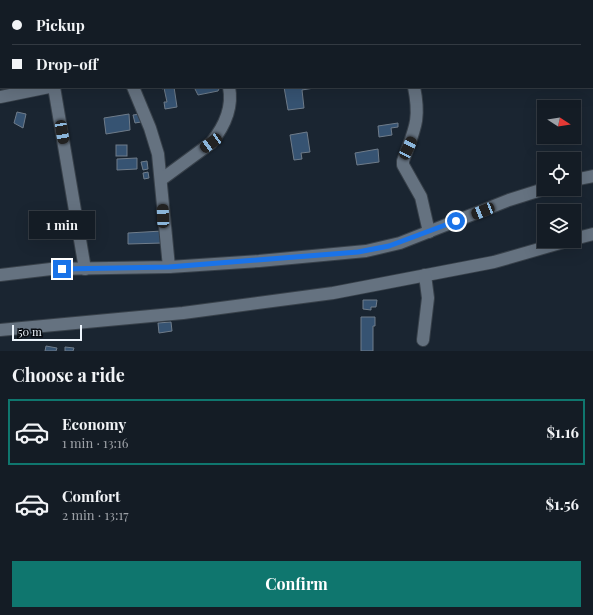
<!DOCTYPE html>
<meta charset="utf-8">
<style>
:root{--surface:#141c25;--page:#212932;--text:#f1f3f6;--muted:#9da1a7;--line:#333a42;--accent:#0f766e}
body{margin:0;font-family:"Playfair Display",serif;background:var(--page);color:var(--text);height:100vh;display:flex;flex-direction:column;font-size:15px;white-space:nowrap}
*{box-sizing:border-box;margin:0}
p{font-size:13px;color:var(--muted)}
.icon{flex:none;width:22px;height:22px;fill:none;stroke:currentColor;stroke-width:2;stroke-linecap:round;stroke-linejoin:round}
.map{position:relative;height:351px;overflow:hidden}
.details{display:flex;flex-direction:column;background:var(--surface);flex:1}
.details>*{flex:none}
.guide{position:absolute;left:0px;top:0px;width:593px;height:88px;box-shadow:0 4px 16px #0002,0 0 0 1px var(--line);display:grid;align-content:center;height:88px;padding:0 12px;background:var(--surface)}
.needle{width:26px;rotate:102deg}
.controls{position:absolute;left:537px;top:100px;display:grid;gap:8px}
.controls a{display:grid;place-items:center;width:44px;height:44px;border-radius:0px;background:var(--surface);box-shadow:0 4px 16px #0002,0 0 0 1px var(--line);font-size:20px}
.scale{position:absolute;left:12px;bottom:10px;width:70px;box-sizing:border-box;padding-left:4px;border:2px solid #ecf4fc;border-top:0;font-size:11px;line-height:14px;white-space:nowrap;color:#ecf4fc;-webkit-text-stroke:3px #090d13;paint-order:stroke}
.end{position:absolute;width:18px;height:18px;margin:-9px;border:5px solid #1a73e8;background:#fff;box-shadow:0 0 0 2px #fff}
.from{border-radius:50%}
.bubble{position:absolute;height:28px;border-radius:0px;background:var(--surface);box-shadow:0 4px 16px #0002,0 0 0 1px var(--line);font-size:13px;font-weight:700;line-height:28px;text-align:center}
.car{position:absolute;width:12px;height:24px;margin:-12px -6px;border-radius:5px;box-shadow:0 0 3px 1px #0007;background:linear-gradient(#222 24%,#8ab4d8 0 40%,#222 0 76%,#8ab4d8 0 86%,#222 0)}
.guide b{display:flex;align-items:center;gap:14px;height:38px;font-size:15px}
.guide b+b{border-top:1px solid var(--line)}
.guide i{width:10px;height:10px;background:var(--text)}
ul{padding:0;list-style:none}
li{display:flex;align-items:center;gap:12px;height:66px;margin:0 8px 6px;padding:0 4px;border:2px solid transparent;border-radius:0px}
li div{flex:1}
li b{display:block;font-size:15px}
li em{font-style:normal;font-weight:700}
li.selected{border-color:var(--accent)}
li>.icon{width:36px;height:36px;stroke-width:1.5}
h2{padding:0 12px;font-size:18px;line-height:48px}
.cta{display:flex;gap:8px;margin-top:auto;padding:8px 12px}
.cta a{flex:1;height:46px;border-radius:0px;background:var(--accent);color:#fff;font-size:16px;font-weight:700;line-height:46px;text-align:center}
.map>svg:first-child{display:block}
</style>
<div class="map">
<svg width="593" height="351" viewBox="0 0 593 351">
<rect width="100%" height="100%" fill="#1a2531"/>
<g fill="#365372" stroke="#6f7c8a">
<path d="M 162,87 L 174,87 L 177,107 L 165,109 L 164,102 L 167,102 L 164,88 L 162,89 Z"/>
<path d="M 194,87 L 220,87 L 218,91 L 198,95 Z"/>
<path d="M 284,87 L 314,87 L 314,88 L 302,90 L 304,108 L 288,110 Z"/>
<path d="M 17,112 L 26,114 L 23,128 L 14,123 Z"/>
<path d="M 129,114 L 130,130 L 106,134 L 104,118 Z"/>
<path d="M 140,114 L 141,122 L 135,123 L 133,115 Z"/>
<path d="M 398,123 L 398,127 L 391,128 L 392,135 L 379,137 L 378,126 Z"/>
<path d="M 307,132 L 310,152 L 301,153 L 302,159 L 294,160 L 290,135 Z"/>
<rect x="116" y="145" width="11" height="11"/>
<path d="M 378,149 L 379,162 L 357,165 L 355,153 Z"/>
<path d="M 137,158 L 137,169 L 117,170 L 117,159 Z"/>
<path d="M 147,161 L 148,169 L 143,170 L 141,162 Z"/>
<path d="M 148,172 L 149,178 L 144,179 L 143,173 Z"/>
<path d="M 162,231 L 163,243 L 128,244 L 128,233 Z"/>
<path d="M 363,300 L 377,300 L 376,307 L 371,307 L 371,310 L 363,309 Z"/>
<path d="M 361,317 L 375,317 L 375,326 L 373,326 L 373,351 L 361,351 Z"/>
<path d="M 171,322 L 172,331 L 159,333 L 158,323 Z"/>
<path d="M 46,346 L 57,348 L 56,351 L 45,351 Z"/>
<path d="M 65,347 L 74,348 L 73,351 L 65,351 Z"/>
</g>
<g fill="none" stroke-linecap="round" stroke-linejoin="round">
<g stroke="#38414a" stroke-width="14">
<g id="minor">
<path d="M 39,0 L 39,1"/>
<path d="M 326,0 L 326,1"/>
<path d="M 399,0 L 399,1"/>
<path d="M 114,1 L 115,0"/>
<path d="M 54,87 L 85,269"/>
<path d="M 133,87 L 150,128 L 158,154 L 169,267"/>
<path d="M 414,87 C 421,121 414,130 403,161 L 403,165 L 421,197 L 429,232"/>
<path d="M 0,97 L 49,87"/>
<path d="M 162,179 L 211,143 C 224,127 233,107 229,87"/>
<path d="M 574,180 L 593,176"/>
<path d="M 574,239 L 593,234"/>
<path d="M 0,275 L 51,269 L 169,267 L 259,261 L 366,251 L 400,243 L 509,200 L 544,189"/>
<path d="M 0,330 L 183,313 L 333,293 L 494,262 L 567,241"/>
<path d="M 423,340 L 428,298 L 425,275"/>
</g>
</g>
<use href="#minor" stroke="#657280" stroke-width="12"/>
</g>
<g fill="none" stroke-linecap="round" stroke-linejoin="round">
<path stroke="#1a73e8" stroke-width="5" d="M 62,269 L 169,267 L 358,252 L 389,246 L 456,221"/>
</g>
</svg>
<div class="controls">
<a><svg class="needle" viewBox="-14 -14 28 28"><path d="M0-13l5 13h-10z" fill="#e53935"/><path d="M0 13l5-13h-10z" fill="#9da1a7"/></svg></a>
<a><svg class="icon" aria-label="locate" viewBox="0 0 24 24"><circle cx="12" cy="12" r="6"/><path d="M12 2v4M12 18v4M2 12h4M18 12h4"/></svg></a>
<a><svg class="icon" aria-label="layers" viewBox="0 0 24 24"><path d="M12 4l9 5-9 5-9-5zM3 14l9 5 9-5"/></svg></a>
</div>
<div class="scale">50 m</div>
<i class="end from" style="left:456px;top:221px"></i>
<i class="end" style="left:62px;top:269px"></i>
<div class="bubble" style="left:29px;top:211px;width:66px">1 min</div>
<i class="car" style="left:62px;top:132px;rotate:170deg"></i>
<i class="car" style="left:211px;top:143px;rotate:234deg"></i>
<i class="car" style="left:408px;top:148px;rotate:26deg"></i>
<i class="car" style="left:483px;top:211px;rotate:248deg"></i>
<i class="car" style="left:163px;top:216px;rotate:358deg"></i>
<div class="guide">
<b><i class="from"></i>Pickup</b>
<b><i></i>Drop-off</b>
</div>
</div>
<section class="details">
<h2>Choose a ride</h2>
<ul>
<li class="selected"><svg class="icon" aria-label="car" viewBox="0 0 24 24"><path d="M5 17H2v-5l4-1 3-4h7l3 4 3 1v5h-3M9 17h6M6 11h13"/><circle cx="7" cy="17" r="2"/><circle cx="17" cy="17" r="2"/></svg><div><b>Economy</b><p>1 min · 13:16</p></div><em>$1.16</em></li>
<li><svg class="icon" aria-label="car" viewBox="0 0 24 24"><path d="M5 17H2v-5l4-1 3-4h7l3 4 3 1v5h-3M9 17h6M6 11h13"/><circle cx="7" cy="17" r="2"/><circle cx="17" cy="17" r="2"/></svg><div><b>Comfort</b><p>2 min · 13:17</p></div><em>$1.56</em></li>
</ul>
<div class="cta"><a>Confirm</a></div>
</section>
